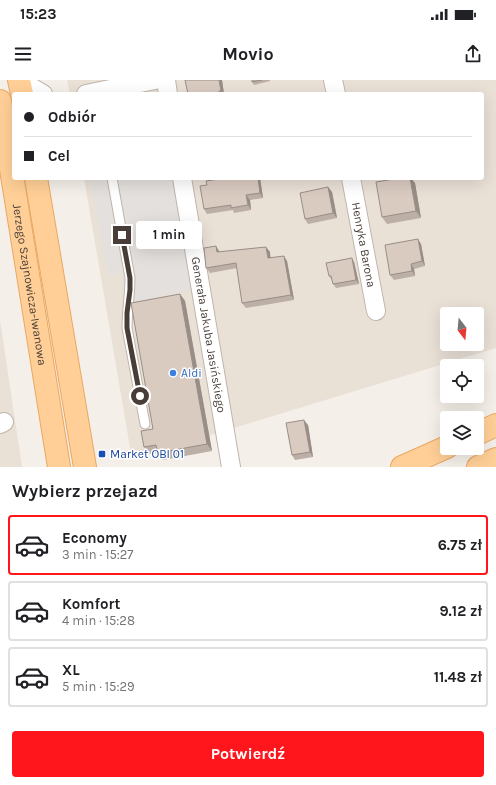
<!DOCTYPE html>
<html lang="pl">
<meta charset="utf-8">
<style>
:root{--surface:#fff;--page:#f6f6f6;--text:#202124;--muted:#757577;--line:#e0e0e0;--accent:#ff151c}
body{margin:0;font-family:Karla,sans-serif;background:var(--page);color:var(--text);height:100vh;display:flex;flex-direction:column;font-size:15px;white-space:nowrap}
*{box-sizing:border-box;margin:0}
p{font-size:13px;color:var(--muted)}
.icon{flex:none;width:22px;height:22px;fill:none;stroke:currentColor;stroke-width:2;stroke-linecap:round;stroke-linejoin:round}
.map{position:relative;height:387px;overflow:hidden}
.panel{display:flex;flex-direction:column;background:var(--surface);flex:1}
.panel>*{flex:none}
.guide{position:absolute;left:12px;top:12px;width:472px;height:88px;border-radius:4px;box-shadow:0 4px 16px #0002;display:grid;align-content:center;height:88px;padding:0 12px;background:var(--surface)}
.needle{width:26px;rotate:164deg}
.buttons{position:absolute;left:440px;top:227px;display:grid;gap:8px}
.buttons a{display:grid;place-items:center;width:44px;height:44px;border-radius:4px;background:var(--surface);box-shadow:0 4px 16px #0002;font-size:20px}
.end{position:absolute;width:18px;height:18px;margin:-9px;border:5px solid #493e37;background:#fff;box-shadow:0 0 0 2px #fff}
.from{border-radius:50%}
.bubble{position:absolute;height:28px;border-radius:4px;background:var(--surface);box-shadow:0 4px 16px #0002;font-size:13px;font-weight:700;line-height:28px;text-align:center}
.guide b{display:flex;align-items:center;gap:14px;height:38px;font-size:15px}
.guide b+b{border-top:1px solid var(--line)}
.guide i{width:10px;height:10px;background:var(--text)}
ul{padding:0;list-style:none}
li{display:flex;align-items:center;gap:12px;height:60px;margin:0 8px 6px;padding:0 4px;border:2px solid var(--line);border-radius:4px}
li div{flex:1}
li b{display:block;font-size:15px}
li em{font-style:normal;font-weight:700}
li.current{border-color:var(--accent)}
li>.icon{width:36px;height:36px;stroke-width:1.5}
h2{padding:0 12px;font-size:18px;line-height:48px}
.cta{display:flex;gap:8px;margin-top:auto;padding:8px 12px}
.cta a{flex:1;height:46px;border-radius:4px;background:var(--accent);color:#fff;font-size:16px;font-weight:700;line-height:46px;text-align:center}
.status{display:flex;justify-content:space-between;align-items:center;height:28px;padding:0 20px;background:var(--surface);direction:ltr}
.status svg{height:11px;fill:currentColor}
header{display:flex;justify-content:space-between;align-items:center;height:52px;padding:0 12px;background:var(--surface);font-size:18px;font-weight:700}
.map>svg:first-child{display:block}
</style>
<div class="status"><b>15:23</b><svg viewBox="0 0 49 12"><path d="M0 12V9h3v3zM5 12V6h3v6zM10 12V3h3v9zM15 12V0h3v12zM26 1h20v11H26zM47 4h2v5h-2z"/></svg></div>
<header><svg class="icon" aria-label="menu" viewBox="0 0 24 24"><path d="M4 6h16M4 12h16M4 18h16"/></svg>Movio<svg class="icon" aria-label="share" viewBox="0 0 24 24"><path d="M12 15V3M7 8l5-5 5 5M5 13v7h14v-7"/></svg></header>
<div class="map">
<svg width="496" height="387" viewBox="0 0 496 387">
<rect width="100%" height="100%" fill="#f5efe9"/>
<g fill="#e9e0d6" fill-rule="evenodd">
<path d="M 67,0 L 496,0 L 496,268 L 132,379 L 84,98 L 482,98 L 482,14 L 70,14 ZM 447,234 L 477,234 L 477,264 L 447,264 Z"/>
<path d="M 0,240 L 22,387 L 0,387 Z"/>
</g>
<path fill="#e3e0dd" d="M 90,98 L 172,98 L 193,210 L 127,223 L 122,193 L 108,195 Z"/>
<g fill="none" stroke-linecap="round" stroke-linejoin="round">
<g stroke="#c1b5ab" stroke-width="11">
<path id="service" d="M 112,98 L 130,198 C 130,214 127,231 127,248 L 145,344"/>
</g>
<g stroke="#c1b5ab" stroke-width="20">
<g id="minor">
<path d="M 19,0 L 43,14"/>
<path d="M 166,0 L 168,14"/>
<path d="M 333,0 L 336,14"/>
<path d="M 86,14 L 155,0"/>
<path id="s1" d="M 182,98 L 231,387"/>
<path id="s2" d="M 351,98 L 376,231"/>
<path d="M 0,344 L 4,342"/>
</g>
</g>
<g stroke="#e8a864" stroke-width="24">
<g id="primary">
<path d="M 19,0 L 22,14"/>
<path id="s3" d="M 0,21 L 59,387"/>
<path d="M 36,98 L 85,387"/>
<path d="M 477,354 L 496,345"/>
<path d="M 402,387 L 447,367"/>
<path d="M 478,387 L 496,379"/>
</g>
</g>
<use href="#service" stroke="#fff" stroke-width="9"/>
<use href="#minor" stroke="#fff" stroke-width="18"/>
<use href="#primary" stroke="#ffcf97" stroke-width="22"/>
</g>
<g fill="#bbafa6">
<path d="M 222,0 L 224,14 L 188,14 Z"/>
<path d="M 252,0 L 270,0 L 270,1 L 254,5 L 252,2 Z"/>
<path d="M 226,98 L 260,98 L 263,118 L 250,120 L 251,130 L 234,133 L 233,130 L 207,134 L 204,129 L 207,105 Z"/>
<path d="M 415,103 L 421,138 L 387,144 L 382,137 Z"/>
<path d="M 328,107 L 332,112 L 337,138 L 308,144 L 305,139 Z"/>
<path d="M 421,164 L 425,186 L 414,189 L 415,196 L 394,200 L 390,195 Z"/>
<path d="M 216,166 L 219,172 L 266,167 L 270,172 L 270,177 L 287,181 L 294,220 L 246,228 L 242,223 L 237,188 L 210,193 L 206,188 Z"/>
<path d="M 354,182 L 359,204 L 336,208 L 333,204 L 332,200 L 329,196 Z"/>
<path d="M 180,214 L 185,221 L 212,371 L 163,380 L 158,373 L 149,374 L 144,367 L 153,349 Z"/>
<path d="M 308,345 L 313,377 L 295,380 L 292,375 Z"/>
</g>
<g fill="#998e87">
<path d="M 219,0 L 222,0 L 224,14 L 223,14 L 221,11 Z"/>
<path d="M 258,98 L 260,98 L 263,118 L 260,113 Z"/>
<path d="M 410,98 L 411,98 L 415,103 L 421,138 L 416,131 Z"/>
<path d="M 328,107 L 332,112 L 337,138 L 333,133 Z"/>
<path d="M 246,115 L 250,120 L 251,130 L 248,125 Z"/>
<path d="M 418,159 L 421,164 L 425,186 L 422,181 Z"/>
<path d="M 216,166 L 219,171 L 220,177 L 217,172 Z"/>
<path d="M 266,167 L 270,172 L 271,183 L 268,178 Z"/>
<path d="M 284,176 L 287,181 L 294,220 L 291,215 Z"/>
<path d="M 352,178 L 354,182 L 359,204 L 356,200 Z"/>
<path d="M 411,184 L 414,189 L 415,196 L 412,191 Z"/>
<path d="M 180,214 L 185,221 L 212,371 L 207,364 Z"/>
<path d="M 304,340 L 308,345 L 313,377 L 310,372 Z"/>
</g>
<g fill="#dacbc1" stroke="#998e87">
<path d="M 185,0 L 219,0 L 221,11 L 219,11 L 219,14 L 188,14 Z"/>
<path d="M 252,0 L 262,0 L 252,2 Z"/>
<path d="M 226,98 L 258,98 L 260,113 L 246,115 L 248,125 L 231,128 L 231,125 L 204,129 L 200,106 L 207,105 L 206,101 Z"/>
<path d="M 400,98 L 410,98 L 416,131 L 382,137 L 376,102 Z"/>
<path d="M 328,107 L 333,133 L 305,139 L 300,113 Z"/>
<path d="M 418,159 L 422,181 L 411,184 L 412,191 L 390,195 L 385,165 Z"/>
<path d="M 216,166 L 217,172 L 266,167 L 268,178 L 284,176 L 291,215 L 242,223 L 236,183 L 206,188 L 204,168 Z"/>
<path d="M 352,178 L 356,200 L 333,204 L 331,196 L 329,196 L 326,183 Z"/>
<path d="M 180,214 L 207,364 L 158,373 L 156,365 L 144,367 L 141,351 L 153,349 L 131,223 Z"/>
<path d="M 304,340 L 310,372 L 292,375 L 286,343 Z"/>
</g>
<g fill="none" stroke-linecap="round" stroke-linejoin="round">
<path stroke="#493e37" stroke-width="5" d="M 122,155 L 130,198 L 130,210 L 127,233 L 127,248 L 140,316"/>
</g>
<circle fill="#3f7fe0" stroke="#fff" stroke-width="1.5" cx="173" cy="293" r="4"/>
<rect fill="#1a4fb4" stroke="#fff" stroke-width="1.5" x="98" y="370" width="8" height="8" rx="2"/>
<g text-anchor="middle" stroke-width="3" stroke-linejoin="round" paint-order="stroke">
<g font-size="12" fill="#493e37" stroke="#fff">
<text dy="4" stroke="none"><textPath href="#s2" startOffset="68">Henryka Barona</textPath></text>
<text dy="4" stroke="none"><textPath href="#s3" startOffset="186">Jerzego Szajnowicza-Iwanowa</textPath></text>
<text dy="4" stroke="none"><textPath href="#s1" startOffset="159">Generała Jakuba Jasińskiego</textPath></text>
</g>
<g font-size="12" fill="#366cbe" stroke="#fff" text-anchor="start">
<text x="181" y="297">Aldi</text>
</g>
<g font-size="12" fill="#164399" stroke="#fff" text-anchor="start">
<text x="110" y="378">Market OBI 01</text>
</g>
</g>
</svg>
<div class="buttons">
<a><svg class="needle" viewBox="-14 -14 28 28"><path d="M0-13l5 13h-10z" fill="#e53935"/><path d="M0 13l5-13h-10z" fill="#757577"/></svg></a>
<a><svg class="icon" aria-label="locate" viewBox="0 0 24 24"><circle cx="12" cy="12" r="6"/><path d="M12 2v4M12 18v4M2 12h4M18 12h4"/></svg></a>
<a><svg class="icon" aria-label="layers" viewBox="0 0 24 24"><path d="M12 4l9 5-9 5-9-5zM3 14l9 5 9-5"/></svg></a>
</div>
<i class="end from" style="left:140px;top:316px"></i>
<i class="end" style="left:122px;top:155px"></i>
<div class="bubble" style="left:136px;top:141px;width:66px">1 min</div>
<div class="guide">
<b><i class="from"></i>Odbiór</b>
<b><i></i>Cel</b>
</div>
</div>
<section class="panel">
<h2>Wybierz przejazd</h2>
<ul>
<li class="current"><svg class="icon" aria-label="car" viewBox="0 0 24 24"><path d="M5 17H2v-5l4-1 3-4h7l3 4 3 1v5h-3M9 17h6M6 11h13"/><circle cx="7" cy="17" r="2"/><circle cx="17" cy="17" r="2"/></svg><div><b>Economy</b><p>3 min · 15:27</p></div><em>6.75 zł</em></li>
<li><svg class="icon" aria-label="car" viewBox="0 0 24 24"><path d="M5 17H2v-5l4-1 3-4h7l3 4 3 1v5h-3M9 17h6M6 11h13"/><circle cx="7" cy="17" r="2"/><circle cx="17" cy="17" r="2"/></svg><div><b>Komfort</b><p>4 min · 15:28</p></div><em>9.12 zł</em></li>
<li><svg class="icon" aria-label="car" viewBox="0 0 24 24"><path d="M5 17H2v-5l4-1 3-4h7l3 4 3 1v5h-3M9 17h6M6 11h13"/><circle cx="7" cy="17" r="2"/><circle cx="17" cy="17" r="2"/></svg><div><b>XL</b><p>5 min · 15:29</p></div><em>11.48 zł</em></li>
</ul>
<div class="cta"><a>Potwierdź</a></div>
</section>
